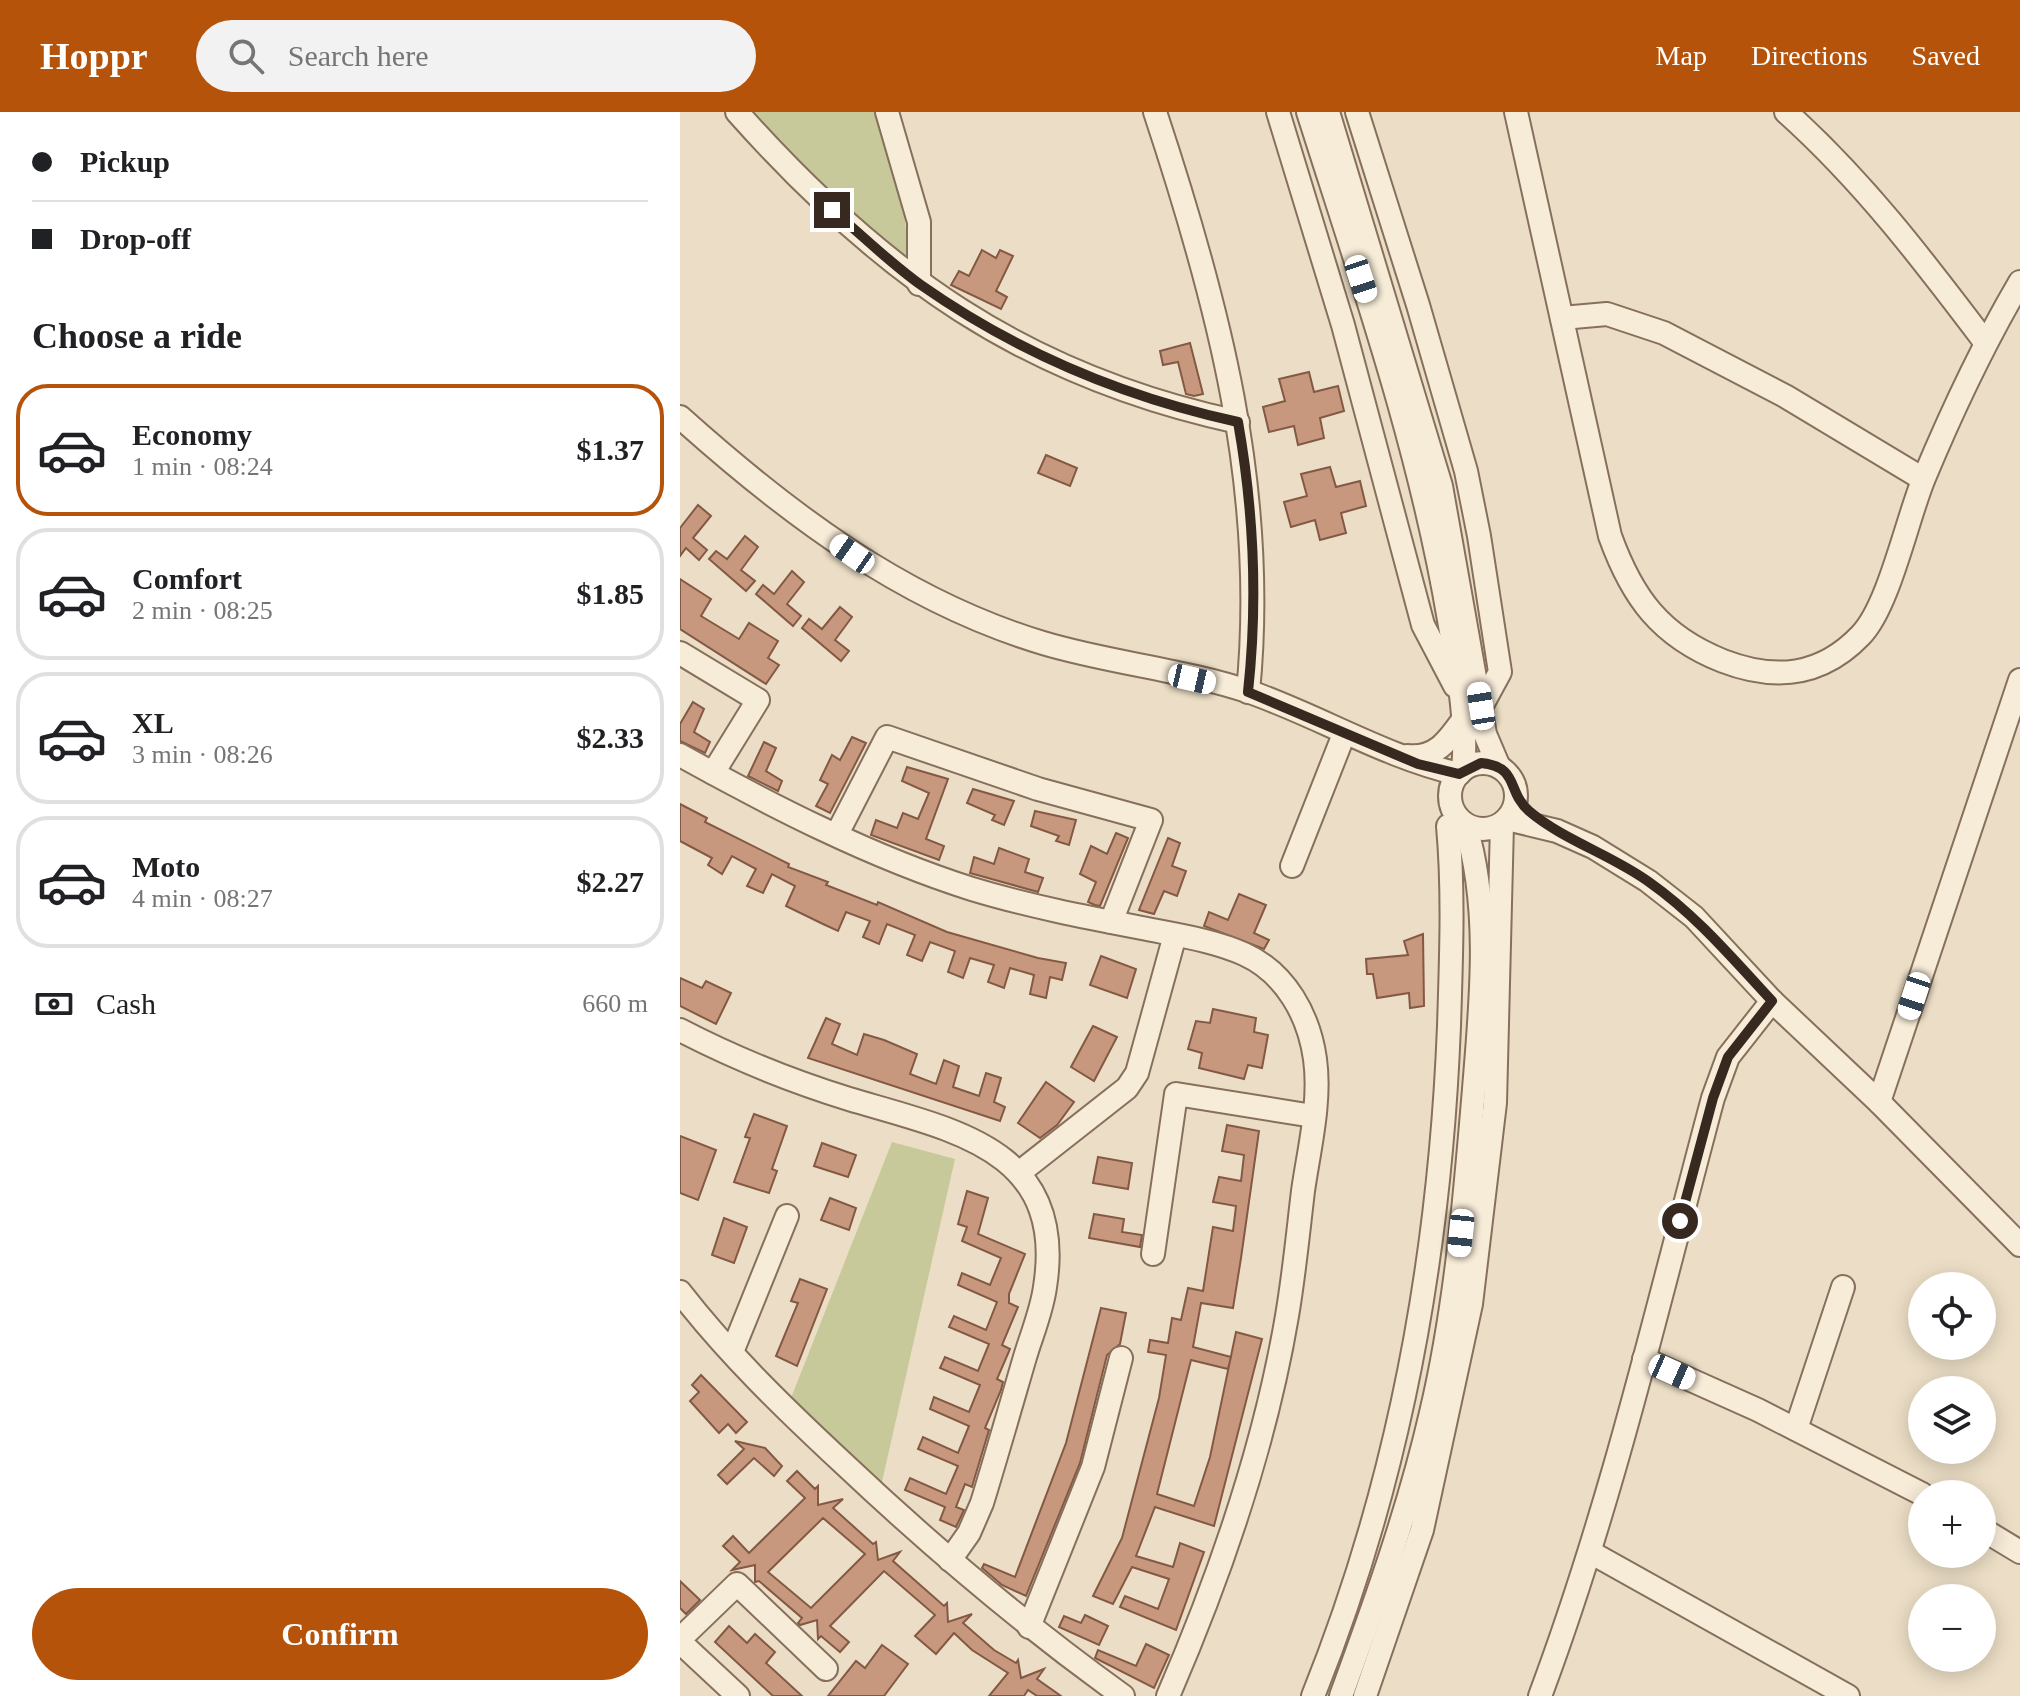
<!DOCTYPE html>
<meta charset="utf-8">
<style>
:root{--surface:#fff;--page:#f2f2f2;--text:#202124;--muted:#757577;--line:#e0e0e0;--accent:#b45309}
body{margin:0;font-family:"Times New Roman",serif;background:var(--page);color:var(--text);height:100vh;display:flex;flex-direction:column;font-size:30px;white-space:nowrap}
*{box-sizing:border-box;margin:0}
p{font-size:26px;color:var(--muted)}
.icon{flex:none;width:44px;height:44px;fill:none;stroke:currentColor;stroke-width:2;stroke-linecap:round;stroke-linejoin:round}
.map{position:relative;flex:1;overflow:hidden}
.side{display:flex;flex-direction:column;background:var(--surface);width:680px}
.side>*{flex:none}
.top-card{display:grid;align-content:center;height:176px;padding:0 32px;background:var(--surface)}
.buttons{position:absolute;left:1228px;top:1160px;display:grid;gap:16px}
.buttons a{display:grid;place-items:center;width:88px;height:88px;border-radius:50%;background:var(--surface);box-shadow:0 4px 20px #0003;font-size:40px}
.end{position:absolute;width:36px;height:36px;margin:-18px;border:10px solid #37291f;background:#fff;box-shadow:0 0 0 4px #fff}
.from{border-radius:50%}
.car{position:absolute;width:24px;height:48px;margin:-24px -12px;border-radius:10px;box-shadow:0 0 6px 2px #0007;background:linear-gradient(#fff 24%,#345 0 40%,#fff 0 76%,#345 0 86%,#fff 0)}
.top-card b{display:flex;align-items:center;gap:28px;height:76px;font-size:30px}
.top-card b+b{border-top:2px solid var(--line)}
.top-card i{width:20px;height:20px;background:var(--text)}
ul{padding:0;list-style:none}
li{display:flex;align-items:center;gap:24px;height:132px;margin:0 16px 12px;padding:0 16px;border:4px solid var(--line);border-radius:32px}
li div{flex:1}
li b{display:block;font-size:30px}
li em{font-style:normal;font-weight:700}
li.selected{border-color:var(--accent)}
li>.icon{width:72px;height:72px;stroke-width:1.5}
h2{padding:0 32px;font-size:36px;line-height:96px}
.pay{display:flex;align-items:center;gap:20px;height:88px;padding:0 32px;font-size:30px}
.pay p{margin-inline-start:auto}
.action{display:flex;gap:16px;margin-top:auto;padding:16px 32px}
.action a{flex:1;height:92px;border-radius:48px;background:var(--accent);color:#fff;font-size:32px;font-weight:700;line-height:92px;text-align:center}
header{display:flex;align-items:center;gap:48px;box-sizing:border-box;height:112px;padding:0 40px;background:var(--accent);color:#fff}
header strong{font-size:38px}
nav{display:flex;gap:44px;margin-inline-start:auto;font-size:28px}
.search{width:560px;height:72px;background:var(--page);display:flex;align-items:center;gap:20px;box-sizing:border-box;padding:0 28px;border-radius:44px;color:var(--muted);font-size:30px}
main{display:flex;flex:1;min-height:0}
.map>svg:first-child{display:block}
</style>
<header>
<strong>Hoppr</strong>
<div class="search"><svg class="icon" aria-label="search" viewBox="0 0 24 24"><circle cx="10" cy="10" r="6"/><path d="M15 15l6 6"/></svg>Search here</div>
<nav><a>Map</a><a>Directions</a><a>Saved</a></nav>
</header>
<main>
<section class="side">
<div class="top-card">
<b><i class="from"></i>Pickup</b>
<b><i></i>Drop-off</b>
</div>
<h2>Choose a ride</h2>
<ul>
<li class="selected"><svg class="icon" aria-label="car" viewBox="0 0 24 24"><path d="M5 17H2v-5l4-1 3-4h7l3 4 3 1v5h-3M9 17h6M6 11h13"/><circle cx="7" cy="17" r="2"/><circle cx="17" cy="17" r="2"/></svg><div><b>Economy</b><p>1 min · 08:24</p></div><em>$1.37</em></li>
<li><svg class="icon" aria-label="car" viewBox="0 0 24 24"><path d="M5 17H2v-5l4-1 3-4h7l3 4 3 1v5h-3M9 17h6M6 11h13"/><circle cx="7" cy="17" r="2"/><circle cx="17" cy="17" r="2"/></svg><div><b>Comfort</b><p>2 min · 08:25</p></div><em>$1.85</em></li>
<li><svg class="icon" aria-label="car" viewBox="0 0 24 24"><path d="M5 17H2v-5l4-1 3-4h7l3 4 3 1v5h-3M9 17h6M6 11h13"/><circle cx="7" cy="17" r="2"/><circle cx="17" cy="17" r="2"/></svg><div><b>XL</b><p>3 min · 08:26</p></div><em>$2.33</em></li>
<li><svg class="icon" aria-label="car" viewBox="0 0 24 24"><path d="M5 17H2v-5l4-1 3-4h7l3 4 3 1v5h-3M9 17h6M6 11h13"/><circle cx="7" cy="17" r="2"/><circle cx="17" cy="17" r="2"/></svg><div><b>Moto</b><p>4 min · 08:27</p></div><em>$2.27</em></li>
</ul>
<div class="pay"><svg class="icon" aria-label="cash" viewBox="0 0 24 24"><path d="M3 7h18v10H3z"/><circle cx="12" cy="12" r="2"/></svg>Cash<p>660 m</p></div>
<div class="action"><a>Confirm</a></div>
</section>
<div class="map">
<svg width="1340" height="1584" viewBox="0 0 1340 1584">
<rect width="100%" height="100%" fill="#ecdec6"/>
<g fill="#c7c99a">
<path d="M 67,0 L 194,0 L 224,99 L 229,150 L 154,87 Z"/>
<path d="M 212,1030 L 275,1047 L 199,1383 L 109,1291 Z"/>
</g>
<g fill="#c8987e" stroke="#835944" stroke-width="2" fill-rule="evenodd">
<path d="M 302,138 L 316,146 L 320,138 L 333,144 L 316,179 L 327,185 L 321,197 L 271,173 L 279,159 L 289,164 Z"/>
<path d="M 510,231 L 523,282 L 514,284 L 506,282 L 498,250 L 483,253 L 480,239 Z"/>
<path d="M 629,260 L 634,280 L 658,274 L 664,299 L 640,306 L 644,326 L 618,333 L 614,314 L 589,320 L 583,295 L 605,289 L 599,267 Z"/>
<path d="M 366,343 L 397,356 L 390,374 L 358,361 Z"/>
<path d="M 650,355 L 656,375 L 680,369 L 686,394 L 661,401 L 666,421 L 640,428 L 635,408 L 611,415 L 604,390 L 627,384 L 621,362 Z"/>
<path d="M 18,393 L 31,404 L 13,426 L 27,438 L 19,448 L 6,436 L 0,444 L 0,416 Z"/>
<path d="M 65,424 L 78,435 L 61,458 L 75,469 L 66,479 L 29,447 L 36,439 L 47,447 Z"/>
<path d="M 112,459 L 124,470 L 107,492 L 121,504 L 113,514 L 76,482 L 83,473 L 94,482 Z"/>
<path d="M 0,467 L 31,487 L 21,504 L 59,527 L 69,511 L 98,529 L 88,546 L 99,553 L 86,572 L 0,517 Z"/>
<path d="M 160,495 L 172,505 L 155,528 L 169,539 L 161,549 L 122,516 L 129,507 L 142,517 Z"/>
<path d="M 13,590 L 24,597 L 14,620 L 30,630 L 25,641 L 0,629 L 0,612 Z"/>
<path d="M 172,625 L 186,631 L 150,701 L 136,694 L 148,672 L 140,668 L 152,643 L 160,648 Z"/>
<path d="M 84,630 L 96,636 L 86,659 L 102,669 L 98,679 L 68,664 Z"/>
<path d="M 227,655 L 268,667 L 246,727 L 264,734 L 259,748 L 191,723 L 196,708 L 217,716 L 223,701 L 238,707 L 249,681 L 222,669 Z"/>
<path d="M 293,677 L 334,689 L 324,713 L 312,708 L 315,703 L 287,691 Z"/>
<path d="M 0,692 L 27,706 L 25,710 L 109,752 L 108,755 L 148,770 L 146,773 L 197,793 L 198,790 L 267,820 L 358,846 L 386,851 L 382,868 L 370,865 L 366,886 L 350,882 L 354,863 L 330,856 L 324,876 L 308,870 L 314,853 L 290,846 L 283,866 L 268,860 L 275,839 L 250,830 L 242,849 L 227,843 L 235,823 L 207,812 L 199,832 L 183,825 L 190,809 L 166,800 L 158,819 L 143,812 L 106,794 L 115,774 L 92,762 L 83,781 L 67,774 L 76,757 L 52,744 L 42,762 L 28,753 L 32,746 L 0,729 Z"/>
<path d="M 355,699 L 396,708 L 389,733 L 376,729 L 379,724 L 351,714 Z"/>
<path d="M 436,721 L 448,726 L 420,794 L 415,793 L 408,790 L 416,770 L 400,762 L 411,734 L 427,742 Z"/>
<path d="M 488,726 L 500,731 L 492,754 L 506,759 L 497,784 L 484,779 L 474,802 L 459,798 Z"/>
<path d="M 319,736 L 349,747 L 345,760 L 363,766 L 358,780 L 290,761 L 294,745 L 314,752 Z"/>
<path d="M 559,782 L 586,793 L 574,821 L 589,828 L 584,837 L 524,814 L 529,800 L 548,808 Z"/>
<path d="M 743,822 L 744,894 L 730,896 L 729,881 L 697,886 L 693,862 L 687,862 L 686,847 L 728,843 L 724,829 Z"/>
<path d="M 421,844 L 456,857 L 447,886 L 410,873 Z"/>
<path d="M 0,866 L 22,876 L 26,869 L 51,881 L 36,912 L 0,894 Z"/>
<path d="M 533,897 L 576,906 L 574,920 L 588,923 L 582,956 L 568,953 L 564,967 L 519,956 L 522,941 L 508,937 L 516,909 L 530,911 Z"/>
<path d="M 146,906 L 160,912 L 152,932 L 177,943 L 184,922 L 204,928 L 237,942 L 230,962 L 256,972 L 264,948 L 279,954 L 273,975 L 299,984 L 306,961 L 321,966 L 314,990 L 325,995 L 320,1009 L 128,946 Z"/>
<path d="M 413,914 L 437,925 L 414,969 L 391,955 Z"/>
<path d="M 366,970 L 394,990 L 377,1013 L 360,1026 L 338,1011 Z"/>
<path d="M 74,1002 L 107,1014 L 92,1057 L 97,1059 L 89,1081 L 54,1070 L 70,1026 L 65,1025 Z"/>
<path d="M 547,1013 L 579,1019 L 561,1146 L 553,1196 L 521,1191 L 513,1235 L 551,1245 L 548,1257 L 511,1248 L 477,1382 L 514,1394 L 530,1345 L 556,1220 L 582,1227 L 534,1414 L 475,1395 L 456,1444 L 493,1455 L 500,1431 L 524,1440 L 496,1518 L 440,1495 L 445,1484 L 478,1497 L 489,1467 L 452,1455 L 433,1492 L 413,1484 L 442,1426 L 479,1286 L 486,1243 L 468,1240 L 470,1228 L 488,1231 L 492,1206 L 501,1208 L 508,1176 L 523,1179 L 533,1115 L 553,1119 L 556,1094 L 533,1090 L 539,1065 L 561,1069 L 564,1043 L 542,1039 Z"/>
<path d="M 0,1024 L 36,1038 L 18,1088 L 0,1081 Z"/>
<path d="M 142,1031 L 176,1043 L 168,1065 L 134,1054 Z"/>
<path d="M 418,1045 L 452,1051 L 448,1077 L 413,1071 Z"/>
<path d="M 287,1079 L 308,1086 L 298,1122 L 345,1142 L 329,1182 L 329,1191 L 338,1195 L 322,1233 L 330,1237 L 317,1267 L 323,1270 L 321,1278 L 305,1316 L 309,1318 L 294,1368 L 292,1375 L 285,1372 L 276,1395 L 284,1398 L 276,1415 L 260,1408 L 265,1395 L 225,1378 L 230,1366 L 266,1382 L 278,1354 L 238,1337 L 243,1325 L 278,1341 L 289,1314 L 250,1297 L 254,1285 L 289,1300 L 300,1273 L 260,1256 L 265,1245 L 298,1259 L 309,1232 L 269,1215 L 274,1204 L 306,1218 L 317,1190 L 278,1173 L 282,1161 L 310,1173 L 321,1146 L 282,1129 L 287,1115 L 278,1112 Z"/>
<path d="M 150,1086 L 176,1096 L 169,1118 L 141,1108 Z"/>
<path d="M 414,1102 L 444,1107 L 442,1120 L 462,1123 L 460,1135 L 409,1126 Z"/>
<path d="M 44,1106 L 67,1115 L 54,1151 L 32,1143 Z"/>
<path d="M 120,1167 L 147,1177 L 117,1254 L 96,1244 L 118,1191 L 111,1189 Z"/>
<path d="M 421,1196 L 446,1201 L 440,1232 L 427,1243 L 400,1351 L 346,1484 L 322,1473 L 302,1456 L 304,1452 L 335,1465 L 386,1331 Z"/>
<path d="M 21,1263 L 67,1310 L 56,1321 L 48,1312 L 39,1321 L 10,1289 L 19,1280 L 12,1273 Z"/>
<path d="M 55,1329 L 85,1336 L 102,1354 L 94,1364 L 74,1346 L 47,1372 L 38,1363 L 64,1337 Z"/>
<path d="M 117,1359 L 135,1377 L 138,1374 L 138,1393 L 163,1387 L 153,1396 L 193,1432 L 196,1430 L 198,1448 L 220,1440 L 213,1449 L 264,1494 L 267,1491 L 268,1510 L 292,1502 L 283,1511 L 314,1538 L 336,1551 L 338,1548 L 341,1566 L 364,1557 L 357,1567 L 381,1584 L 357,1584 L 348,1578 L 344,1584 L 309,1584 L 328,1561 L 292,1538 L 274,1521 L 256,1542 L 235,1524 L 255,1503 L 204,1459 L 150,1514 L 169,1530 L 160,1540 L 141,1524 L 138,1527 L 137,1508 L 120,1513 L 118,1511 L 122,1506 L 79,1469 L 75,1470 L 75,1453 L 52,1458 L 60,1450 L 43,1434 L 53,1424 L 69,1441 L 125,1386 L 107,1369 ZM 143,1406 L 185,1442 L 131,1496 L 88,1460 Z"/>
<path d="M 0,1469 L 20,1488 L 6,1502 L 0,1496 Z"/>
<path d="M 405,1503 L 428,1514 L 419,1533 L 379,1515 L 384,1504 L 401,1511 Z"/>
<path d="M 49,1514 L 67,1531 L 75,1522 L 95,1540 L 86,1551 L 122,1584 L 93,1584 L 35,1530 Z"/>
<path d="M 466,1532 L 489,1543 L 474,1576 L 415,1546 L 418,1538 L 456,1554 Z"/>
<path d="M 202,1533 L 228,1552 L 204,1584 L 148,1584 L 176,1549 L 185,1556 Z"/>
</g>
<g fill="none" stroke-linecap="round" stroke-linejoin="round">
<g stroke="#86705c" stroke-width="26">
<g id="minor">
<path d="M 57,0 C 201,162 344,264 558,310"/>
<path d="M 207,0 L 239,110 L 239,172"/>
<path d="M 475,0 C 538,190 588,378 568,580"/>
<path d="M 598,0 L 663,213 L 743,513 L 775,574"/>
<path d="M 628,0 C 681,167 740,335 769,508 C 777,555 788,609 783,658"/>
<path d="M 648,0 L 761,374 L 805,622 L 819,655"/>
<path d="M 677,0 L 738,193 L 786,359 L 799,424 L 820,560 L 801,595"/>
<path d="M 836,0 L 930,424 C 952,485 980,524 1043,549 C 1095,569 1141,565 1181,523 C 1209,494 1227,407 1244,366 C 1272,299 1303,233 1340,170"/>
<path d="M 1106,0 C 1183,69 1243,148 1305,230"/>
<path d="M 882,206 L 927,202 L 984,221 L 1105,284 L 1243,367"/>
<path d="M 0,305 C 107,401 223,489 363,531 C 429,551 506,558 570,580 C 641,605 705,645 779,662"/>
<path d="M 0,541 L 78,588 L 33,661"/>
<path d="M 0,643 C 92,694 191,745 292,777 C 348,794 405,805 462,816 C 496,823 533,828 564,842 C 606,861 629,904 635,947 C 641,990 629,1037 623,1079 C 618,1121 614,1163 607,1204 C 585,1334 540,1464 488,1584"/>
<path d="M 727,644 C 755,647 767,630 782,609"/>
<circle cx="803" cy="684" r="33"/>
<path d="M 827,707 L 877,719 L 913,735 L 968,769 L 1014,805 L 1092,889 L 1199,990 L 1340,1133"/>
<path d="M 157,722 L 207,625 L 358,677 L 471,708 L 431,810"/>
<path d="M 612,754 L 664,622"/>
<path d="M 0,918 C 54,946 111,969 169,987 C 272,1018 387,1036 365,1175 C 362,1198 352,1222 345,1245 C 331,1293 317,1342 302,1391 L 289,1421 L 270,1448"/>
<path d="M 1199,990 L 1340,568"/>
<path d="M 340,1060 L 447,976 L 457,961 L 495,823"/>
<path d="M 473,1142 L 496,982 L 633,1004"/>
<path d="M 0,1180 C 48,1242 106,1298 163,1351 C 252,1435 344,1513 443,1584"/>
<path d="M 52,1240 L 107,1104"/>
<path d="M 964,1247 L 1078,1298 L 1242,1382"/>
<path d="M 1116,1317 L 1163,1175"/>
<path d="M 1302,1417 L 1340,1440"/>
<path d="M 910,1440 L 1168,1584"/>
<path d="M 349,1515 L 413,1355 L 441,1246"/>
<path d="M 0,1527 L 57,1472 L 146,1557"/>
<path d="M 0,1530 L 58,1584"/>
<path d="M 633,1584 C 719,1371 760,1143 769,914 C 771,848 774,780 768,714"/>
<path d="M 661,1584 C 695,1491 729,1397 751,1301 C 776,1195 785,1085 794,977 C 801,890 811,796 785,712"/>
<path d="M 685,1584 L 742,1418 L 791,1192 L 815,991 L 822,712"/>
<path d="M 860,1584 C 933,1389 979,1187 1033,986 L 1048,945 L 1092,889"/>
</g>
</g>
<use href="#minor" stroke="#f7ecd8" stroke-width="22"/>
</g>
<g fill="none" stroke-linecap="round" stroke-linejoin="round">
<path stroke="#37291f" stroke-width="10" d="M 152,98 C 182,123 210,151 241,173 C 338,241 443,285 558,310 C 574,400 578,488 568,580 L 738,652 L 779,662 L 801,651 C 840,655 826,679 849,699 C 883,728 932,743 969,770 C 1016,803 1053,847 1092,889 L 1048,945 L 1033,986 L 1000,1109"/>
</g>
</svg>
<div class="buttons">
<a><svg class="icon" aria-label="locate" viewBox="0 0 24 24"><circle cx="12" cy="12" r="6"/><path d="M12 2v4M12 18v4M2 12h4M18 12h4"/></svg></a>
<a><svg class="icon" aria-label="layers" viewBox="0 0 24 24"><path d="M12 4l9 5-9 5-9-5zM3 14l9 5 9-5"/></svg></a>
<a>+</a>
<a>−</a>
</div>
<i class="end from" style="left:1000px;top:1109px"></i>
<i class="end" style="left:152px;top:98px"></i>
<i class="car" style="left:681px;top:167px;rotate:162deg"></i>
<i class="car" style="left:172px;top:442px;rotate:305deg"></i>
<i class="car" style="left:512px;top:567px;rotate:103deg"></i>
<i class="car" style="left:801px;top:594px;rotate:351deg"></i>
<i class="car" style="left:1234px;top:884px;rotate:198deg"></i>
<i class="car" style="left:781px;top:1121px;rotate:186deg"></i>
<i class="car" style="left:992px;top:1260px;rotate:114deg"></i>
</div>
</main>
